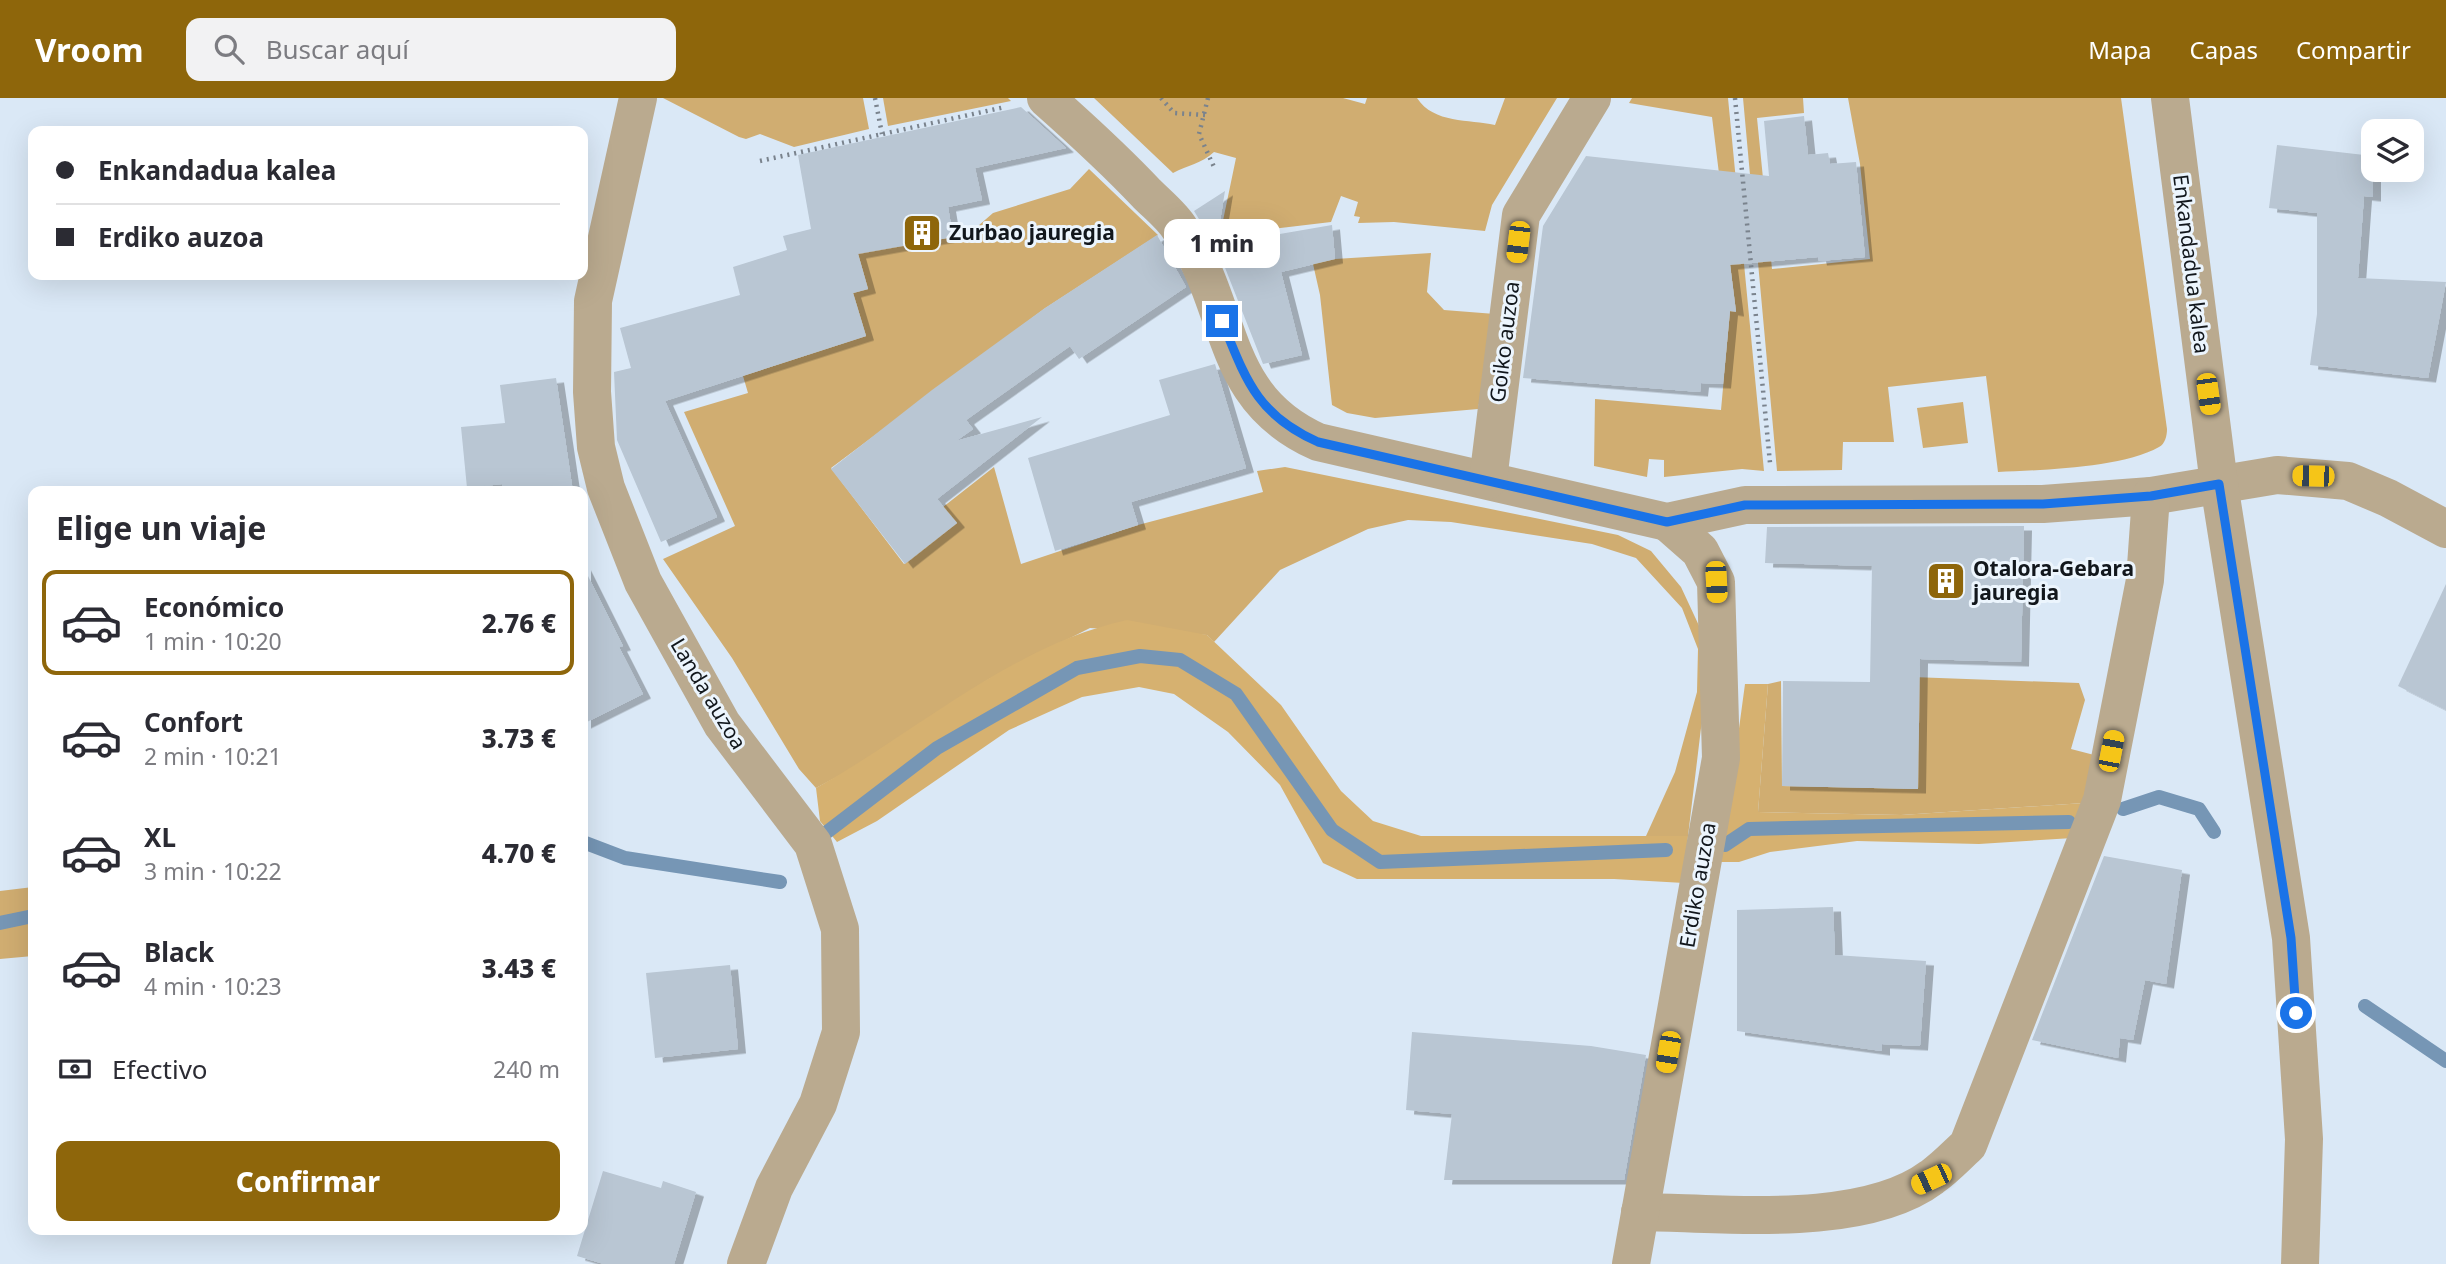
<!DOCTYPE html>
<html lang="es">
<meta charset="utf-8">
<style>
:root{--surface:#fff;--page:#f2f2f3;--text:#2b2b33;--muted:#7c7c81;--line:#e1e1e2;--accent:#8e660b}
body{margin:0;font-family:"Noto Sans",sans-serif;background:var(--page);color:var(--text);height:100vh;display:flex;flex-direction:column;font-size:26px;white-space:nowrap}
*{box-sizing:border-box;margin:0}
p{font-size:23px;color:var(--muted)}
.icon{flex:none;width:38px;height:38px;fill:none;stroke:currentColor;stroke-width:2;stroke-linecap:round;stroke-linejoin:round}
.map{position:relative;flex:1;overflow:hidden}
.side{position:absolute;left:28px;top:388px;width:560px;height:749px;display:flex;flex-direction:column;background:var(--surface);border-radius:14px;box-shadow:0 7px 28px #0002}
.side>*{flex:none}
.guide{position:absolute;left:28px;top:28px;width:560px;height:154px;border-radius:14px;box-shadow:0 7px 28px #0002;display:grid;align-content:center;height:154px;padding:0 28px;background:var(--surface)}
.controls{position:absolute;left:2361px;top:21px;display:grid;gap:14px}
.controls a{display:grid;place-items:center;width:63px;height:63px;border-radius:14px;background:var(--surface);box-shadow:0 7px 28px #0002;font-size:35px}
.end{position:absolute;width:32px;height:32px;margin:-16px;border:9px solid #1a73e8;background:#fff;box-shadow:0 0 0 4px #fff}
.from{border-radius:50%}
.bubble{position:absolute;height:49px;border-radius:14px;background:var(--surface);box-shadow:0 7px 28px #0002;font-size:23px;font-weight:800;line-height:49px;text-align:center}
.car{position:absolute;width:21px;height:42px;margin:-21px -10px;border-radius:9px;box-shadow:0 0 5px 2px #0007;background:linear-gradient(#f5c518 24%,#345 0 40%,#f5c518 0 76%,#345 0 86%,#f5c518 0)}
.guide b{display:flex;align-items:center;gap:24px;height:66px;font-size:26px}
.guide b+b{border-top:2px solid var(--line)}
.guide i{width:18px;height:18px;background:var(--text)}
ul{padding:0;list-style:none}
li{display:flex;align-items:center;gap:21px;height:105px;margin:0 14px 10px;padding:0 14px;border:4px solid transparent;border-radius:14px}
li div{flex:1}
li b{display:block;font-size:26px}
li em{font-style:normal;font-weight:800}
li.current{border-color:var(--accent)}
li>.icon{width:63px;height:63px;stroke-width:1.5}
h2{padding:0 28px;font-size:32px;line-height:84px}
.pay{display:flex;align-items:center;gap:18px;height:77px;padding:0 28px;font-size:26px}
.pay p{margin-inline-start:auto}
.action{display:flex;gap:14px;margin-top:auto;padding:14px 28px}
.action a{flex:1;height:80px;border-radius:14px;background:var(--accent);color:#fff;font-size:28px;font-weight:800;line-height:80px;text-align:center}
header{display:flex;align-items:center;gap:42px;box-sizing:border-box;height:98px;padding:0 35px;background:var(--accent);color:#fff}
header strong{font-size:33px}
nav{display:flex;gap:38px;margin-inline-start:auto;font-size:24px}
.search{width:490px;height:63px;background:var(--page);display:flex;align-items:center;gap:18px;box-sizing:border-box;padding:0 24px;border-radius:14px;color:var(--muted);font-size:26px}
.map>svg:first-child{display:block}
</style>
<header>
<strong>Vroom</strong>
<div class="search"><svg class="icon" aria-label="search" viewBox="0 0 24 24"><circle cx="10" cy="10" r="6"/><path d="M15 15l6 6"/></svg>Buscar aquí</div>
<nav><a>Mapa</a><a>Capas</a><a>Compartir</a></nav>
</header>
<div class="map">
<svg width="2446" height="1166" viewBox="0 0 2446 1166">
<defs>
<filter id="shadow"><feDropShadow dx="8" dy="4.5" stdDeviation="0" flood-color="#0004"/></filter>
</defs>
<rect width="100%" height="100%" fill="#dae8f6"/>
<g fill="#d0ad71">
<path d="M 663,0 L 863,0 L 869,31 L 794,49 L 760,36 L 746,41 L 739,39 Z"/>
<path d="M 883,0 L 1008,0 L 1011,3 L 888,28 Z"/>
<path d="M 1094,0 L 1343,0 L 1365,6 L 1367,0 L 1417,0 C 1434,26 1469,21 1495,27 L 1505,0 L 1557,0 L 1492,107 L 1485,133 L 1394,124 L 1358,125 L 1360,119 L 1354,118 L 1358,104 L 1341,98 L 1331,124 L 1220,137 L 1236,60 L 1214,54 C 1201,66 1188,67 1173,75 Z"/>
<path d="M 1632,0 L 1728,0 L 1764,373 L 1742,371 L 1664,379 L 1664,362 L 1649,361 L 1647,379 L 1594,368 L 1595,301 L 1721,312 L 1730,213 L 1736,213 L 1712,19 L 1629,5 Z"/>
<path d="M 1743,0 L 1803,0 L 1804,15 L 1757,20 L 1772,171 L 1870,161 L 1860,66 L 1848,0 L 2121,0 L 2167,331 C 2167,338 2165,346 2159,349 C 2122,370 2041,372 1998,374 L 1986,278 L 1888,289 L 1894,344 L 1843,344 L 1842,372 L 1777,373 Z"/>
<path d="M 1089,71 L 1158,137 L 1044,211 L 831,370 L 904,466 L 957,425 L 943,409 L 994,369 L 1021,466 L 1138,427 L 1263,394 L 1257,373 L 1285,369 L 1618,437 L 1651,453 L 1681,489 L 1701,532 L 1708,572 L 1688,738 L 1646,738 L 1675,674 L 1697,594 L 1698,551 L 1682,510 L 1636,460 L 1592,446 L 1451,424 L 1408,422 L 1368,431 L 1280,472 L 1214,544 L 1207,537 L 1090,530 L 989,581 L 859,667 L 816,690 L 799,671 L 732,560 L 663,461 L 735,428 L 684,314 L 748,295 L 743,278 L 866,238 L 853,195 L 868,191 L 850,127 L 895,149 L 953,139 L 963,141 L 993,115 L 1070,91 Z"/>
<path d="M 1431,155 L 1427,194 L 1444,212 L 1495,216 L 1478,311 L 1375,320 L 1347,315 L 1332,307 L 1320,197 L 1313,166 L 1335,161 Z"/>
<path d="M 1963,304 L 1968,345 L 1923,350 L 1917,310 Z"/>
<path d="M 1885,578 L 2079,585 L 2085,602 L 2071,651 L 2098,658 L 2084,705 L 1901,717 L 1758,714 L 1768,586 L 1781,583 L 1782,688 L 1917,691 L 1919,622 Z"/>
<path d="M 33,789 L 33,858 L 0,861 L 0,793 Z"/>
</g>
<g fill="#d6b170">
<path d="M 1127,522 L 1207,537 L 1281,607 L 1341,693 L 1373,723 L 1421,738 L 1688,738 L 1684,785 L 1614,781 L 1357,781 L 1323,765 L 1280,687 L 1228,634 L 1174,596 L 1139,589 L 1082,599 L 1009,632 L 877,723 L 837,744 L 820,723 L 816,690 C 917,634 1012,547 1127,522 Z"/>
<path d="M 1745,586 L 1768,586 L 1758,714 L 1901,717 L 2084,705 L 2073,740 L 1979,746 L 1857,743 L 1770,754 L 1739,764 L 1721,764 Z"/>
</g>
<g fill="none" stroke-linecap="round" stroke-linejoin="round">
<g stroke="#7696b5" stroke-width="14">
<path d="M 2123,711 L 2159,699 L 2199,711 L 2214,734"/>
<path d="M 827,734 L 937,650 L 1077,570 L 1140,558 L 1180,562 L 1236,596 L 1332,732 L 1380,764 L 1666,752"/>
<path d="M 583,744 L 625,760 L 780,784"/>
<path d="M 1725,747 L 1749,731 L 2069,724"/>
<path d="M 0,825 L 33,818"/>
<path d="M 2365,908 L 2446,963"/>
</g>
</g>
<g fill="#b9c6d3" filter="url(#shadow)">
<path d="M 1021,9 L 1066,50 L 975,70 L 982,102 L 948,109 L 953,139 L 858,156 L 868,191 L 853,195 L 866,238 L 665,303 L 717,419 L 661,444 L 617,342 L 614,274 L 631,270 L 620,230 L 740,197 L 733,169 L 787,152 L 783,138 L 811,131 L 798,57 Z"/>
<path d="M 1804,18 L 1808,57 L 1828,55 L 1830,66 L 1856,64 L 1865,159 L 1819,163 L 1818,159 L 1730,167 L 1736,214 L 1730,213 L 1723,286 L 1701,285 L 1700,294 L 1523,280 L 1543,128 L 1586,58 L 1769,78 L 1764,23 Z"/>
<path d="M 2277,47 L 2373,58 L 2373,99 L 2364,98 L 2358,180 L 2446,184 L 2428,280 L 2310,267 L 2317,216 L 2317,115 L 2269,110 Z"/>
<path d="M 1225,93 L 1216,147 L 1332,127 L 1335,161 L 1281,174 L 1302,257 L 1263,266 L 1218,152 L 1194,113 Z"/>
<path d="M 1157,137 L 1186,189 L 1079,261 L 1070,248 L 966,322 L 973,331 L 956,343 L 1042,319 L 937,401 L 957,425 L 905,466 L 831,371 L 932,292 L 1045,210 Z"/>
<path d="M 1215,266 L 1246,370 L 1131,404 L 1138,427 L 1055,453 L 1028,360 L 1170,317 L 1159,282 Z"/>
<path d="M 556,280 L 573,394 L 502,394 L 502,386 L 467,390 L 461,329 L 505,325 L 500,287 Z"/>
<path d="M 2024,428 L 2021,564 L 1920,561 L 1918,691 L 1782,688 L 1783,583 L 1870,584 L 1872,468 L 1765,465 L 1767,429 Z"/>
<path d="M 583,468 L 623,548 L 619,549 L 643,596 L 583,626 Z"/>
<path d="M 2446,486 L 2446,612 L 2398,588 Z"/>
<path d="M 2104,758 L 2182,772 L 2166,886 L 2145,882 L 2133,942 L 2120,940 L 2118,960 L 2032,942 Z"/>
<path d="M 1833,809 L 1835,857 L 1926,863 L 1920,948 L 1882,946 L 1882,953 L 1737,933 L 1737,812 Z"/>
<path d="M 730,867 L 738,951 L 655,960 L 646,875 Z"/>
<path d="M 1412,934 L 1591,948 L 1646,957 L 1624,1082 L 1444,1082 L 1452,1016 L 1406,1012 Z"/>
<path d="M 603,1073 L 661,1090 L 663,1083 L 696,1094 L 674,1166 L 604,1166 L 577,1158 Z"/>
</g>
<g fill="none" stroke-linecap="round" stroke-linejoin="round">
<g stroke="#7a838d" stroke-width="4.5" stroke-dasharray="2 5" stroke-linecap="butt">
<path d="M 875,0 L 882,36"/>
<path d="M 1161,0 L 1174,15 L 1205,17"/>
<path d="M 1208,0 L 1199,36 L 1214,69"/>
<path d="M 1735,0 L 1770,365"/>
<path d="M 760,63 L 1005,9"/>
</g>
<g stroke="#baaa8f" stroke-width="38">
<path d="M 638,0 L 593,203 L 592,294 L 596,349 L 606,390 L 643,484 L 722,626 L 813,746 L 840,831 L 841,934 L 818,1006 L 774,1090 L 746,1166"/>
<path d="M 1046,0 C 1081,31 1115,62 1147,96 C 1158,107 1172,118 1180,131 C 1235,210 1217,299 1318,344 L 1667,424 L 1745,407 L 2043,406 L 2151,398 L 2277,377 L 2348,383 L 2388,400 L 2446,431"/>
<path d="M 2170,0 L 2219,386 L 2291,840 L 2304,1041 L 2300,1166"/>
<path d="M 1488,382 L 1521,117 L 1592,0"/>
<path d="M 1640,1114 C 1723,1115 1863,1131 1932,1079 C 1945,1070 1956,1058 1968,1047 L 2102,702 L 2145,482 L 2151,398"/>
<path d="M 1631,1166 L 1721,660 L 1716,484 L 1700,453 L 1667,424"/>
</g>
</g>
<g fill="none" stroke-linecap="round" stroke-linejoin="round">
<path stroke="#1a73e8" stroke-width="9" d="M 1222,223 C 1246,282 1257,317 1318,344 L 1667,424 L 1745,407 L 2043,406 L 2151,398 L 2219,386 L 2291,840 L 2296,915"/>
</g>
<defs>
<g id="building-square" transform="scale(2.0125)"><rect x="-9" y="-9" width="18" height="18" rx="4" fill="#8e660b" stroke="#ecf5fd"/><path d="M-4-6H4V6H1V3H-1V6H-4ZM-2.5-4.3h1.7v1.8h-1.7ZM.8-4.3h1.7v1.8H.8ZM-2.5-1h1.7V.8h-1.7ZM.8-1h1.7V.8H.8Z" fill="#fff"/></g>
</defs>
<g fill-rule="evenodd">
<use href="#building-square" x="922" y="135"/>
<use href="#building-square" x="1946" y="483"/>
</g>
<g text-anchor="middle" stroke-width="6" stroke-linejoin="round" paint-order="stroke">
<g font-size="21" font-weight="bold" fill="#12171c" stroke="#ecf5fd" text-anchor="start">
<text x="949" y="142">Zurbao jauregia</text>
<text x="1973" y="478">Otalora-Gebara<tspan x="1973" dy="24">jauregia</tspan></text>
</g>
<g font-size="21" fill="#12171c" stroke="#ecf5fd">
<text transform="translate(2191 166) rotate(83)" y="7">Enkandadua kalea</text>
<text transform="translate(1505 244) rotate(-83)" y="7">Goiko auzoa</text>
<text transform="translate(708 596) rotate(59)" y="7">Landa auzoa</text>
<text transform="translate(1698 787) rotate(-80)" y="7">Erdiko auzoa</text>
</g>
</g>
</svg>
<div class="controls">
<a><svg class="icon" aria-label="layers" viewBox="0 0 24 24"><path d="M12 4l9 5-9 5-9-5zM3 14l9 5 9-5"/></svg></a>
</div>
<i class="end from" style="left:2296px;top:915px"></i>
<i class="end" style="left:1222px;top:223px"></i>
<div class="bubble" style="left:1164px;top:121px;width:116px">1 min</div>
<i class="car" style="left:1518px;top:144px;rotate:187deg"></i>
<i class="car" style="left:2208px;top:296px;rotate:172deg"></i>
<i class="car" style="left:2313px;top:378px;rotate:271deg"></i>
<i class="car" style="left:1716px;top:484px;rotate:177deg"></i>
<i class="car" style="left:2111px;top:653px;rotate:11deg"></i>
<i class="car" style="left:1668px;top:954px;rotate:190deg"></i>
<i class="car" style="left:1931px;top:1081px;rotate:245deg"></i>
<div class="guide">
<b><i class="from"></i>Enkandadua kalea</b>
<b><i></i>Erdiko auzoa</b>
</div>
<section class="side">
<h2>Elige un viaje</h2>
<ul>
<li class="current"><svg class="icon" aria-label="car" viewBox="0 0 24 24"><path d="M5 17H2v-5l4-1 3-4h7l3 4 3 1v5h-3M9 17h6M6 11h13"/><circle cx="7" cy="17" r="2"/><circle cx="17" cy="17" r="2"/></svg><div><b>Económico</b><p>1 min · 10:20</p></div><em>2.76 €</em></li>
<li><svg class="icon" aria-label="car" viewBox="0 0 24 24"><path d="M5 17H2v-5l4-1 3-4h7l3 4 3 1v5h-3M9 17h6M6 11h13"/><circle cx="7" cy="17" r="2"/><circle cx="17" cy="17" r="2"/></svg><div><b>Confort</b><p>2 min · 10:21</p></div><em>3.73 €</em></li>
<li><svg class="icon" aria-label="car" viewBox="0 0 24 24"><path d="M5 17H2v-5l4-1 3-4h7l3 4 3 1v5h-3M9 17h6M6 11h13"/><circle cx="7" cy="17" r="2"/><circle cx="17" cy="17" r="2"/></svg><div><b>XL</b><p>3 min · 10:22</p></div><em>4.70 €</em></li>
<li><svg class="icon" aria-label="car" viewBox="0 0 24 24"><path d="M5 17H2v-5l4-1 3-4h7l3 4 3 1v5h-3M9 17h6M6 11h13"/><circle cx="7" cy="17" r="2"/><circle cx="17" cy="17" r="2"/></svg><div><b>Black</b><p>4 min · 10:23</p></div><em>3.43 €</em></li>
</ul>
<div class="pay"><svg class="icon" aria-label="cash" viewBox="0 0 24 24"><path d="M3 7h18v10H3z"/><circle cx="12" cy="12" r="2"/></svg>Efectivo<p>240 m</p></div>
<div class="action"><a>Confirmar</a></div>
</section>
</div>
